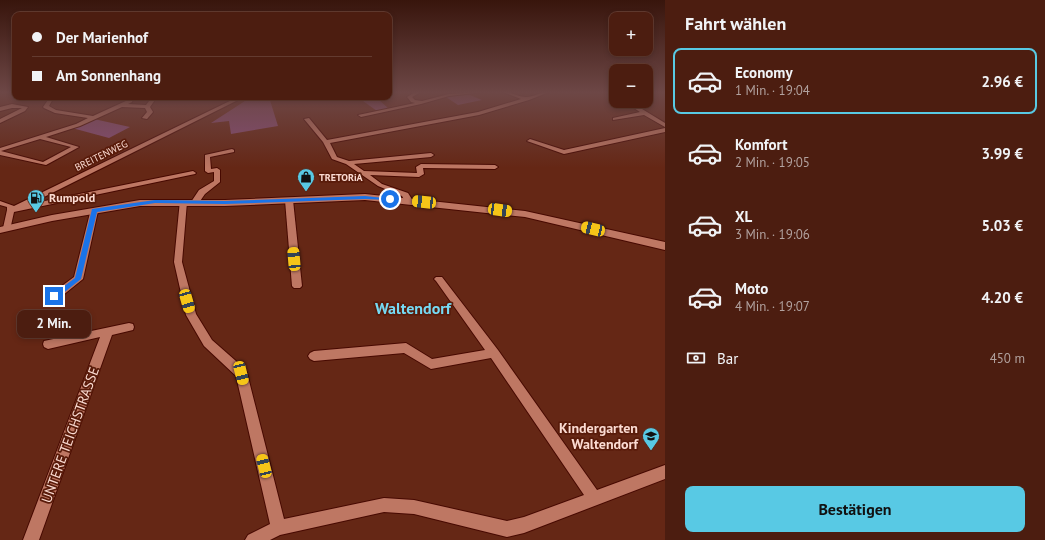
<!DOCTYPE html>
<html lang="de">
<meta charset="utf-8">
<style>
:root{--surface:#4c1d10;--page:#532619;--text:#f1f3f6;--muted:#b2a29f;--line:#633b30;--accent:#58c9e4}
body{margin:0;font-family:"PT Sans",sans-serif;background:var(--page);color:var(--text);height:100vh;display:flex;flex-direction:column;font-size:15px;white-space:nowrap}
*{box-sizing:border-box;margin:0}
p{font-size:13px;color:var(--muted)}
.icon{flex:none;width:22px;height:22px;fill:none;stroke:currentColor;stroke-width:2;stroke-linecap:round;stroke-linejoin:round}
.map{position:relative;flex:1;overflow:hidden}
.sheet{display:flex;flex-direction:column;background:var(--surface);width:380px}
.sheet>*{flex:none}
.banner{position:absolute;left:12px;top:12px;width:380px;height:88px;border-radius:8px;box-shadow:0 2px 6px #0003,0 0 0 1px var(--line);display:grid;align-content:center;height:88px;padding:0 20px;background:var(--surface)}
.fabs{position:absolute;left:609px;top:12px;display:grid;gap:8px}
.fabs a{display:grid;place-items:center;width:44px;height:44px;border-radius:8px;background:var(--surface);box-shadow:0 2px 6px #0003,0 0 0 1px var(--line);font-size:20px}
.end{position:absolute;width:18px;height:18px;margin:-9px;border:5px solid #1a73e8;background:#fff;box-shadow:0 0 0 2px #fff}
.from{border-radius:50%}
.bubble{position:absolute;height:28px;border-radius:8px;background:var(--surface);box-shadow:0 2px 6px #0003,0 0 0 1px var(--line);font-size:13px;font-weight:700;line-height:28px;text-align:center}
.car{position:absolute;width:12px;height:24px;margin:-12px -6px;border-radius:5px;box-shadow:0 0 3px 1px #0007;background:linear-gradient(#f5c518 24%,#345 0 40%,#f5c518 0 76%,#345 0 86%,#f5c518 0)}
.banner b{display:flex;align-items:center;gap:14px;height:38px;font-size:15px}
.banner b+b{border-top:1px solid var(--line)}
.banner i{width:10px;height:10px;background:var(--text)}
ul{padding:0;list-style:none}
li{display:flex;align-items:center;gap:12px;height:66px;margin:0 8px 6px;padding:0 12px;border:2px solid transparent;border-radius:8px}
li div{flex:1}
li b{display:block;font-size:15px}
li em{font-style:normal;font-weight:700}
li.on{border-color:var(--accent)}
li>.icon{width:36px;height:36px;stroke-width:1.5}
h2{padding:0 20px;font-size:18px;line-height:48px}
.pay{display:flex;align-items:center;gap:10px;height:44px;padding:0 20px;font-size:15px}
.pay p{margin-inline-start:auto}
.action{display:flex;gap:8px;margin-top:auto;padding:8px 20px}
.action a{flex:1;height:46px;border-radius:8px;background:var(--accent);color:#111;font-size:16px;font-weight:700;line-height:46px;text-align:center}
main{display:flex;flex:1;min-height:0}
.map>svg:first-child{display:block}
</style>
<main>
<div class="map">
<svg width="665" height="540" viewBox="0 0 665 540">
<rect width="100%" height="100%" fill="#652715"/>
<g fill="#874d79">
<path d="M 455,95 L 470,95 L 482,100 L 458,105 L 446,97 Z"/>
<path d="M 246,97 L 269,97 L 278,126 L 231,134 L 229,121 L 211,123 L 248,99 Z"/>
<path d="M 378,99 L 389,109 L 377,111 L 363,101 Z"/>
<path d="M 94,119 L 130,127 L 109,138 L 72,128 Z"/>
</g>
<g fill="none" stroke-linecap="round" stroke-linejoin="round">
<g stroke="#470900" stroke-width="2">
<g id="minor">
<path d="M 415,92 L 421,92 L 412,97 L 415,100 L 422,101 L 449,94 L 483,92 L 449,96 L 421,104 L 361,117 L 358,115 L 415,103 L 411,102 L 407,97 Z"/>
<path d="M 503,92 C 511,92 519,97 526,97 C 533,97 541,92 549,92 L 529,100 L 479,115 L 330,143 L 337,157 L 349,161 L 431,153 L 434,155 L 431,157 L 354,164 L 364,171 L 417,173 L 416,167 L 421,164 L 495,165 L 498,167 L 495,169 L 423,168 L 424,174 L 419,177 L 370,175 L 382,184 L 408,193 L 413,201 L 409,203 L 406,203 L 402,196 L 378,186 L 346,164 L 332,159 L 323,142 L 304,119 L 309,118 L 327,140 L 478,112 L 521,99 Z"/>
<path d="M 607,92 L 616,94 L 616,97 Z"/>
<path d="M 50,97 L 54,97 L 49,106 L 56,110 L 93,116 L 128,100 L 130,97 L 134,97 L 132,102 L 128,104 L 146,105 L 152,97 L 157,97 L 150,107 L 153,112 L 147,119 L 142,118 L 147,112 L 145,108 L 122,107 L 80,126 L 46,137 L 79,147 L 46,165 L 0,155 L 0,148 L 76,124 L 88,118 L 55,113 L 44,108 L 43,107 ZM 40,139 L 71,147 L 43,162 L 1,151 Z"/>
<path d="M 238,97 L 244,97 L 30,204 L 193,171 L 196,173 L 195,174 L 14,212 L 10,230 L 4,230 L 3,228 L 7,210 L 7,207 L 0,205 L 0,201 L 14,206 Z"/>
<path d="M 305,97 L 325,97 L 307,99 L 305,99 Z"/>
<path d="M 623,101 L 629,101 L 665,123 L 665,127 L 644,115 L 613,120 L 613,118 L 640,112 Z"/>
<path d="M 12,104 L 28,107 L 25,111 L 0,123 L 0,119 L 22,108 L 12,108 L 0,111 L 0,107 Z"/>
<path d="M 665,128 L 665,132 L 564,154 L 527,141 L 530,139 L 564,150 Z"/>
<path d="M 232,149 L 234,150 L 234,152 L 210,157 L 211,169 L 217,168 L 220,170 L 220,182 L 205,194 L 198,204 L 192,204 L 191,202 L 199,190 L 214,181 L 214,172 L 208,173 L 205,171 L 205,155 Z"/>
<path d="M 286,198 L 289,198 L 293,200 L 302,286 L 300,288 L 294,288 L 292,286 L 285,200 Z"/>
<path d="M 180,200 L 186,200 L 187,202 L 182,262 L 196,314 L 212,340 L 245,369 L 247,373 L 284,519 L 384,498 L 414,500 L 507,521 L 524,517 L 584,495 L 491,358 L 431,369 L 404,353 L 314,361 L 310,359 L 308,356 L 310,353 L 314,351 L 406,343 L 432,359 L 485,350 L 436,281 L 434,279 L 436,277 L 442,277 L 498,350 L 597,490 L 665,465 L 665,479 L 524,533 L 507,537 L 414,514 L 384,512 L 280,535 L 270,540 L 245,540 L 248,535 L 270,524 L 236,376 L 204,346 L 186,315 L 174,262 Z"/>
<path d="M 91,209 L 97,209 L 98,211 L 83,279 L 57,300 L 51,300 L 49,297 L 51,294 L 74,277 Z"/>
<path d="M 129,323 L 133,324 L 134,327 L 133,330 L 112,335 L 39,540 L 23,540 L 100,337 L 48,349 L 44,347 L 43,344 L 44,341 Z"/>
</g>
</g>
<g stroke="#470900" stroke-width="2">
<path id="secondary" d="M 365,194 L 525,211 L 665,242 L 665,250 L 525,217 L 365,200 L 225,206 L 140,206 L 52,221 L 0,233 L 0,227 L 52,215 L 140,200 L 225,200 Z"/>
</g>
<use href="#minor" fill="#be7763" fill-rule="evenodd"/>
<use href="#secondary" fill="#be7763" fill-rule="evenodd"/>
</g>
<linearGradient id="sky" x2="0" y2="1"><stop stop-color="#38150c"/><stop offset="0.55" stop-color="#6d4746"/><stop offset="1" stop-color="#6d4746" stop-opacity="0"/></linearGradient>
<rect width="665" height="168" fill="url(#sky)"/>
<path fill="#1a73e8" d="M 365,196 L 393,199 L 390,200 L 365,199 L 225,204 L 155,203 L 97,212 L 81,279 L 57,298 L 52,298 L 51,296 L 75,278 L 92,209 L 155,200 L 225,201 Z"/>
<defs>
<g id="shop-pin" transform="scale(0.9)"><path d="M0 17L-7.5 6A9.5 9.5 0 1 1 7.5 6Z" fill="#58c9e4" stroke="#591b0a"/><path d="M-5-2.5h2.3a2.7 3.5 0 0 1 5.4 0H5L5.5 6h-11ZM-1.5-2.5h3a1.5 2.3 0 0 0-3 0Z" fill="#111"/></g>
<g id="fuel-pin" transform="scale(0.9)"><path d="M0 17L-7.5 6A9.5 9.5 0 1 1 7.5 6Z" fill="#58c9e4" stroke="#591b0a"/><path d="M-5.5-6h7V0h2V4h1.3V-2.5L3-4.5l.8-.8L6-3V5H2.5V1h-1V6h-7ZM-4.2-4.7v3.2H.2V-4.7Z" fill="#111"/></g>
<g id="school-pin" transform="scale(0.9)"><path d="M0 17L-7.5 6A9.5 9.5 0 1 1 7.5 6Z" fill="#58c9e4" stroke="#591b0a"/><path d="M0-5L7-2L0 1L-7-2ZM-4 1L0 2.5L4 1V4Q0 6-4 4Z" fill="#111"/></g>
</defs>
<g fill-rule="evenodd">
<use href="#shop-pin" x="306" y="177"/>
<use href="#fuel-pin" x="36" y="198"/>
<use href="#school-pin" x="651" y="436"/>
</g>
<g text-anchor="middle" stroke-width="3.5" stroke-linejoin="round" paint-order="stroke">
<g font-size="10" fill="#fbdbd2" stroke="#591b0a">
<text transform="translate(101 155) rotate(-26)" y="4">BREITENWEG</text>
</g>
<g font-size="10" font-weight="bold" fill="#fbdbd2" stroke="#591b0a" text-anchor="start">
<text x="319" y="181">TRETORiA</text>
</g>
<g font-size="12" font-weight="bold" fill="#fbdbd2" stroke="#591b0a" text-anchor="start">
<text x="49" y="202">Rumpold</text>
</g>
<g font-size="14" font-weight="bold" fill="#fbdbd2" stroke="#591b0a" text-anchor="end">
<text x="638" y="433">Kindergarten<tspan x="638" dy="16">Waltendorf</tspan></text>
</g>
<g font-size="14" fill="#fbdbd2" stroke="#591b0a">
<text transform="translate(70 435) rotate(-70)" y="5">UNTERE TEICHSTRASSE</text>
</g>
<g font-size="16" font-weight="bold" fill="#76daf3" stroke="#591b0a">
<text x="413" y="314">Waltendorf</text>
</g>
</g>
</svg>
<div class="fabs">
<a>+</a>
<a>−</a>
</div>
<i class="end from" style="left:390px;top:199px"></i>
<i class="end" style="left:54px;top:296px"></i>
<div class="bubble" style="left:17px;top:310px;width:74px">2 Min.</div>
<i class="car" style="left:424px;top:202px;rotate:276deg"></i>
<i class="car" style="left:500px;top:210px;rotate:98deg"></i>
<i class="car" style="left:593px;top:229px;rotate:283deg"></i>
<i class="car" style="left:294px;top:259px;rotate:355deg"></i>
<i class="car" style="left:187px;top:301px;rotate:164deg"></i>
<i class="car" style="left:241px;top:373px;rotate:166deg"></i>
<i class="car" style="left:264px;top:466px;rotate:346deg"></i>
<div class="banner">
<b><i class="from"></i>Der Marienhof</b>
<b><i></i>Am Sonnenhang</b>
</div>
</div>
<section class="sheet">
<h2>Fahrt wählen</h2>
<ul>
<li class="on"><svg class="icon" aria-label="car" viewBox="0 0 24 24"><path d="M5 17H2v-5l4-1 3-4h7l3 4 3 1v5h-3M9 17h6M6 11h13"/><circle cx="7" cy="17" r="2"/><circle cx="17" cy="17" r="2"/></svg><div><b>Economy</b><p>1 Min. · 19:04</p></div><em>2.96 €</em></li>
<li><svg class="icon" aria-label="car" viewBox="0 0 24 24"><path d="M5 17H2v-5l4-1 3-4h7l3 4 3 1v5h-3M9 17h6M6 11h13"/><circle cx="7" cy="17" r="2"/><circle cx="17" cy="17" r="2"/></svg><div><b>Komfort</b><p>2 Min. · 19:05</p></div><em>3.99 €</em></li>
<li><svg class="icon" aria-label="car" viewBox="0 0 24 24"><path d="M5 17H2v-5l4-1 3-4h7l3 4 3 1v5h-3M9 17h6M6 11h13"/><circle cx="7" cy="17" r="2"/><circle cx="17" cy="17" r="2"/></svg><div><b>XL</b><p>3 Min. · 19:06</p></div><em>5.03 €</em></li>
<li><svg class="icon" aria-label="car" viewBox="0 0 24 24"><path d="M5 17H2v-5l4-1 3-4h7l3 4 3 1v5h-3M9 17h6M6 11h13"/><circle cx="7" cy="17" r="2"/><circle cx="17" cy="17" r="2"/></svg><div><b>Moto</b><p>4 Min. · 19:07</p></div><em>4.20 €</em></li>
</ul>
<div class="pay"><svg class="icon" aria-label="cash" viewBox="0 0 24 24"><path d="M3 7h18v10H3z"/><circle cx="12" cy="12" r="2"/></svg>Bar<p>450 m</p></div>
<div class="action"><a>Bestätigen</a></div>
</section>
</main>
